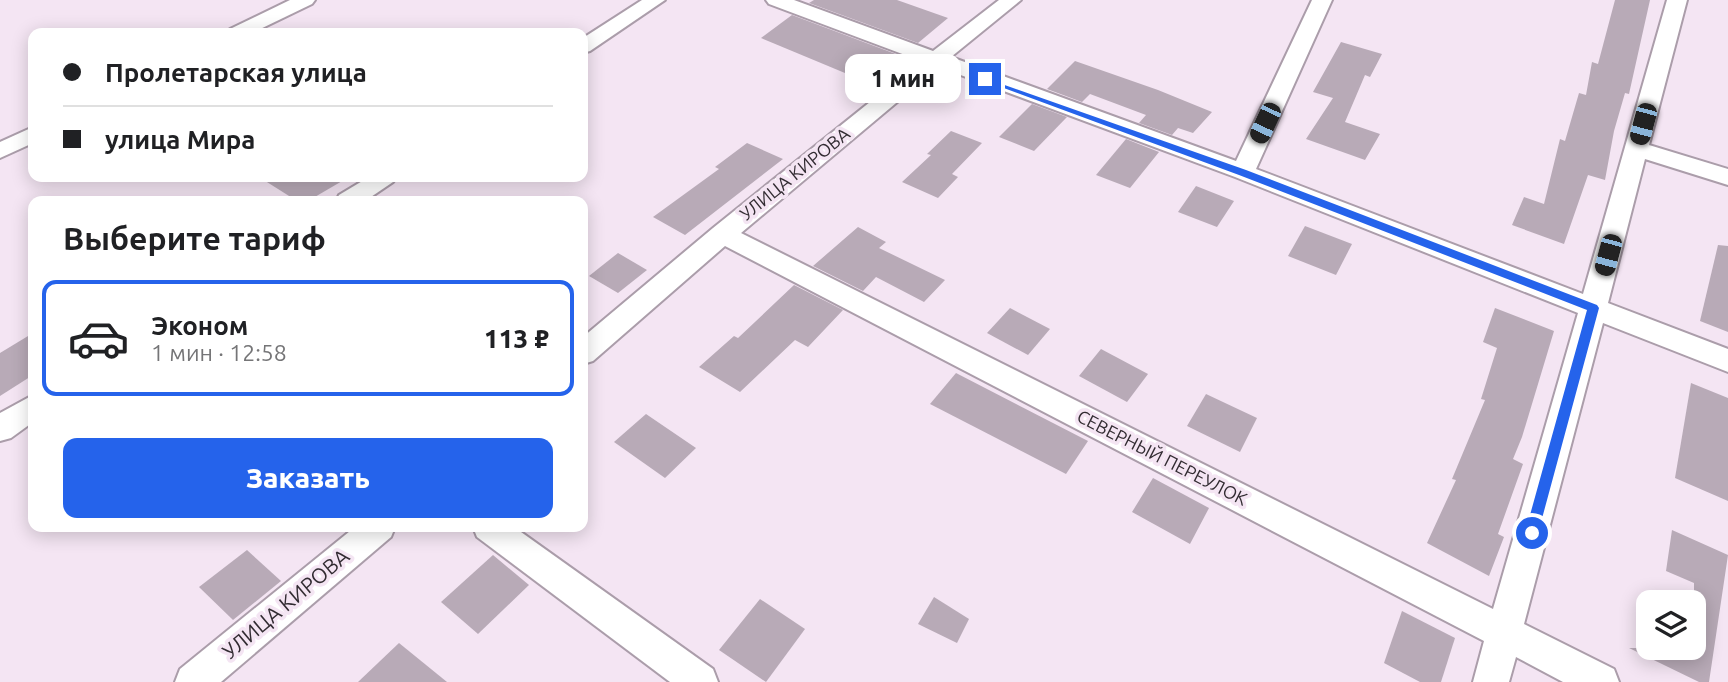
<!DOCTYPE html>
<html lang="ru">
<meta charset="utf-8">
<style>
:root{--surface:#fff;--page:#f2f2f2;--text:#202124;--muted:#757577;--line:#e0e0e0;--accent:#2563eb}
body{margin:0;font-family:Ubuntu,sans-serif;background:var(--page);color:var(--text);height:100vh;display:flex;flex-direction:column;font-size:26px;white-space:nowrap}
*{box-sizing:border-box;margin:0}
p{font-size:23px;color:var(--muted)}
.icon{flex:none;width:38px;height:38px;fill:none;stroke:currentColor;stroke-width:2;stroke-linecap:round;stroke-linejoin:round}
.map{position:relative;flex:1;overflow:hidden}
.sheet{position:absolute;left:28px;top:196px;width:560px;height:336px;display:flex;flex-direction:column;background:var(--surface);border-radius:14px;box-shadow:0 4px 18px #0003}
.sheet>*{flex:none}
.hud{position:absolute;left:28px;top:28px;width:560px;height:154px;border-radius:14px;box-shadow:0 4px 18px #0003;display:grid;align-content:center;height:154px;padding:0 35px;background:var(--surface)}
.fabs{position:absolute;left:1636px;top:590px;display:grid;gap:14px}
.fabs a{display:grid;place-items:center;width:70px;height:70px;border-radius:14px;background:var(--surface);box-shadow:0 4px 18px #0003;font-size:35px}
.end{position:absolute;width:32px;height:32px;margin:-16px;border:9px solid #2563eb;background:#fff;box-shadow:0 0 0 4px #fff}
.from{border-radius:50%}
.bubble{position:absolute;height:49px;border-radius:14px;background:var(--surface);box-shadow:0 4px 18px #0003;font-size:23px;font-weight:800;line-height:49px;text-align:center}
.car{position:absolute;width:21px;height:42px;margin:-21px -10px;border-radius:9px;box-shadow:0 0 5px 2px #0007;background:linear-gradient(#222 24%,#8ab4d8 0 40%,#222 0 76%,#8ab4d8 0 86%,#222 0)}
.hud b{display:flex;align-items:center;gap:24px;height:66px;font-size:26px}
.hud b+b{border-top:2px solid var(--line)}
.hud i{width:18px;height:18px;background:var(--text)}
ul{padding:0;list-style:none}
li{display:flex;align-items:center;gap:21px;height:116px;margin:0 14px 10px;padding:0 21px;border:4px solid transparent;border-radius:14px}
li div{flex:1}
li b{display:block;font-size:26px}
li em{font-style:normal;font-weight:800}
li.active{border-color:var(--accent)}
li>.icon{width:63px;height:63px;stroke-width:1.5}
h2{padding:0 35px;font-size:32px;line-height:84px}
.primary-button{display:flex;gap:14px;margin-top:auto;padding:14px 35px}
.primary-button a{flex:1;height:80px;border-radius:14px;background:var(--accent);color:#fff;font-size:28px;font-weight:800;line-height:80px;text-align:center}
.map>svg:first-child{display:block}
</style>
<div class="map">
<svg width="1728" height="682" viewBox="0 0 1728 682">
<rect width="100%" height="100%" fill="#f4e5f3"/>
<g fill="#b8aab7">
<path d="M 814,0 L 897,0 L 948,18 L 918,43 L 809,3 Z"/>
<path d="M 1615,0 L 1650,0 L 1629,94 L 1625,93 L 1614,131 L 1605,180 L 1588,175 L 1564,244 L 1512,225 L 1524,197 L 1544,204 L 1560,139 L 1565,141 L 1579,93 L 1586,95 L 1592,62 L 1598,64 Z"/>
<path d="M 792,15 L 901,56 L 869,83 L 761,38 Z"/>
<path d="M 1341,42 L 1382,54 L 1370,77 L 1365,75 L 1345,122 L 1380,134 L 1365,160 L 1306,139 L 1333,98 L 1313,92 Z"/>
<path d="M 1075,61 L 1158,90 L 1212,112 L 1193,133 L 1178,128 L 1172,135 L 1139,123 L 1146,115 L 1090,94 L 1082,102 L 1047,89 Z"/>
<path d="M 1032,104 L 1067,117 L 1034,151 L 999,137 Z"/>
<path d="M 951,131 L 982,143 L 952,174 L 958,177 L 938,198 L 902,182 L 931,155 L 927,154 Z"/>
<path d="M 1126,139 L 1159,152 L 1130,188 L 1096,175 Z"/>
<path d="M 747,143 L 783,159 L 685,235 L 653,217 L 719,169 L 715,167 Z"/>
<path d="M 259,177 L 349,177 L 308,201 L 297,201 Z"/>
<path d="M 1196,186 L 1234,201 L 1217,227 L 1178,212 Z"/>
<path d="M 1305,226 L 1352,244 L 1336,275 L 1288,256 Z"/>
<path d="M 858,227 L 886,242 L 879,248 L 945,280 L 924,302 L 876,277 L 863,291 L 813,266 Z"/>
<path d="M 1718,245 L 1728,246 L 1728,332 L 1700,321 Z"/>
<path d="M 618,253 L 647,270 L 618,293 L 589,276 Z"/>
<path d="M 794,285 L 843,310 L 808,347 L 795,340 L 740,392 L 699,367 L 734,336 L 738,338 Z"/>
<path d="M 1010,308 L 1050,329 L 1028,355 L 987,333 Z"/>
<path d="M 1495,308 L 1554,331 L 1522,437 L 1513,459 L 1523,464 L 1498,534 L 1504,537 L 1489,576 L 1427,543 L 1456,480 L 1452,479 L 1485,400 L 1481,399 L 1497,348 L 1483,342 Z"/>
<path d="M 33,333 L 33,375 L 0,396 L 0,353 Z"/>
<path d="M 1101,349 L 1148,374 L 1127,402 L 1079,376 Z"/>
<path d="M 956,373 L 1088,441 L 1066,474 L 930,404 Z"/>
<path d="M 1691,383 L 1728,398 L 1728,501 L 1675,478 Z"/>
<path d="M 1206,394 L 1257,418 L 1240,452 L 1187,426 Z"/>
<path d="M 646,414 L 696,448 L 665,478 L 614,442 Z"/>
<path d="M 1153,478 L 1209,508 L 1190,544 L 1132,512 Z"/>
<path d="M 1672,530 L 1728,555 L 1709,682 L 1699,682 L 1629,648 L 1694,648 L 1694,583 L 1666,571 Z"/>
<path d="M 247,550 L 281,581 L 233,620 L 199,587 Z"/>
<path d="M 493,555 L 529,585 L 478,634 L 441,602 Z"/>
<path d="M 934,597 L 969,619 L 957,643 L 918,624 Z"/>
<path d="M 760,599 L 805,629 L 766,682 L 719,650 Z"/>
<path d="M 1402,611 L 1455,638 L 1441,682 L 1420,682 L 1384,663 Z"/>
<path d="M 399,643 L 447,682 L 358,682 Z"/>
</g>
<g fill="none" stroke-linecap="round" stroke-linejoin="round">
<g stroke="#ab9daa" stroke-width="4">
<g id="minor">
<path d="M 290,0 L 315,0 L 312,4 L 252,33 L 227,33 L 230,29 Z"/>
<path d="M 642,0 L 665,0 L 590,51 L 583,53 L 583,38 Z"/>
<path d="M 766,0 L 794,0 L 933,51 L 999,0 L 1021,0 L 951,57 L 1236,161 L 1312,0 L 1332,0 L 1256,169 L 1583,294 L 1667,0 L 1687,0 L 1649,145 L 1728,169 L 1728,185 L 1645,159 L 1608,303 L 1728,349 L 1728,372 L 1603,323 L 1524,624 L 1614,669 L 1619,682 L 1563,682 L 1516,657 L 1509,682 L 1473,682 L 1484,641 L 725,246 L 593,361 L 583,364 L 583,337 L 713,228 L 921,61 L 769,4 ZM 939,67 L 1235,177 L 1578,313 L 1493,609 L 741,233 Z"/>
<path d="M 33,127 L 33,143 L 0,158 L 0,142 Z"/>
<path d="M 369,177 L 397,177 L 393,182 L 365,201 L 336,201 L 339,195 Z"/>
<path d="M 33,395 L 33,422 L 11,438 L 0,441 L 0,413 Z"/>
<path d="M 355,527 L 395,527 L 391,537 L 221,682 L 175,682 L 180,669 Z"/>
<path d="M 473,527 L 514,527 L 713,669 L 718,682 L 670,682 L 477,537 Z"/>
</g>
</g>
<use href="#minor" fill="#fff" fill-rule="evenodd"/>
</g>
<path fill="#2563eb" d="M 982,77 L 1246,170 L 1597,305 L 1599,308 L 1537,537 L 1527,537 L 1525,533 L 1587,310 L 1239,175 L 982,80 Z"/>
<g text-anchor="middle" stroke-width="7" stroke-linejoin="round" paint-order="stroke">
<g font-size="18" fill="#322c32" stroke="#f4e5f3">
<text transform="translate(795 174) rotate(-39)" y="6">УЛИЦА КИРОВА</text>
<text transform="translate(1162 458) rotate(27)" y="6">СЕВЕРНЫЙ ПЕРЕУЛОК</text>
</g>
<g font-size="21" fill="#322c32" stroke="#f4e5f3">
<text transform="translate(286 604) rotate(-40)" y="7">УЛИЦА КИРОВА</text>
</g>
</g>
</svg>
<div class="fabs">
<a><svg class="icon" aria-label="layers" viewBox="0 0 24 24"><path d="M12 4l9 5-9 5-9-5zM3 14l9 5 9-5"/></svg></a>
</div>
<i class="end from" style="left:1532px;top:533px"></i>
<i class="end" style="left:985px;top:79px"></i>
<div class="bubble" style="left:845px;top:54px;width:116px">1 мин</div>
<i class="car" style="left:1265px;top:123px;rotate:205deg"></i>
<i class="car" style="left:1643px;top:124px;rotate:195deg"></i>
<i class="car" style="left:1608px;top:255px;rotate:195deg"></i>
<div class="hud">
<b><i class="from"></i>Пролетарская улица</b>
<b><i></i>улица Мира</b>
</div>
<section class="sheet">
<h2>Выберите тариф</h2>
<ul>
<li class="active"><svg class="icon" aria-label="car" viewBox="0 0 24 24"><path d="M5 17H2v-5l4-1 3-4h7l3 4 3 1v5h-3M9 17h6M6 11h13"/><circle cx="7" cy="17" r="2"/><circle cx="17" cy="17" r="2"/></svg><div><b>Эконом</b><p>1 мин · 12:58</p></div><em>113 ₽</em></li>
</ul>
<div class="primary-button"><a>Заказать</a></div>
</section>
</div>
